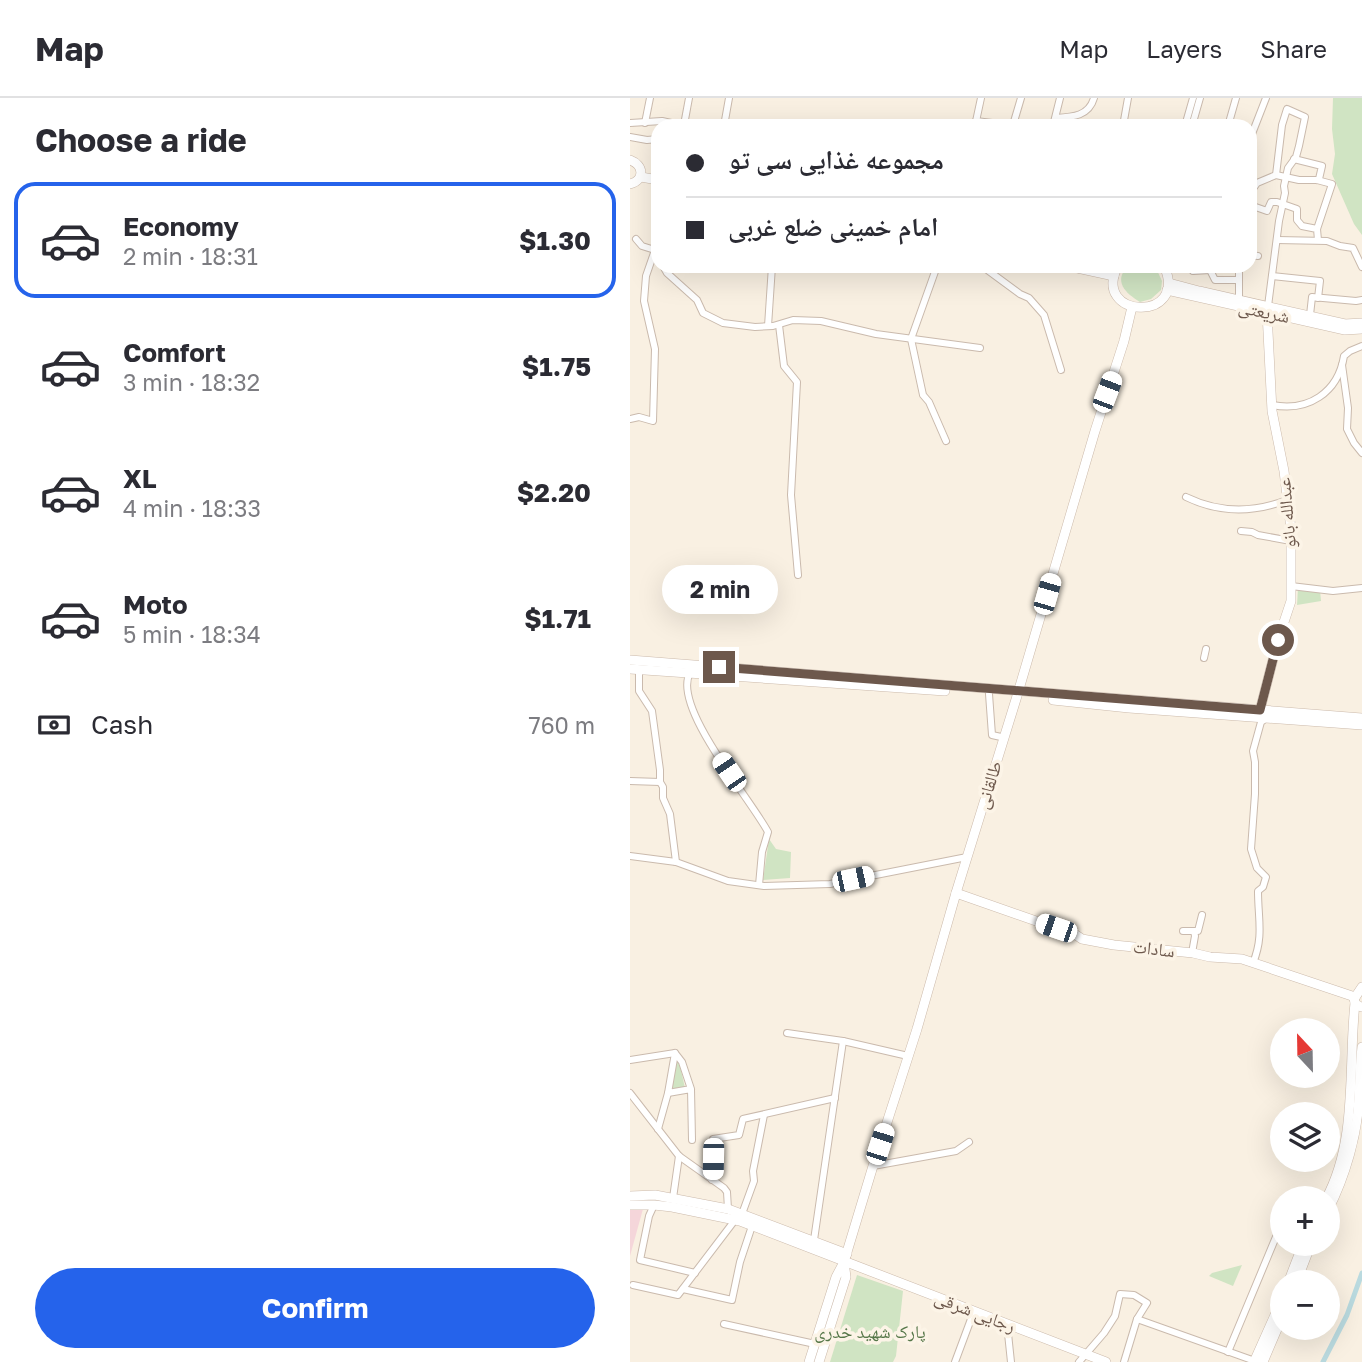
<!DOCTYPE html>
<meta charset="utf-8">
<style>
:root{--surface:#fff;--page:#f2f2f3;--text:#2b2b33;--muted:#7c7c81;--line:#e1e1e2;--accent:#2563eb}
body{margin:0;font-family:"Golos Text","Noto Naskh Arabic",sans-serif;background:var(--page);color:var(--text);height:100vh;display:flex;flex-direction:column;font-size:26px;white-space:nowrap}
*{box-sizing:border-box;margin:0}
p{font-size:23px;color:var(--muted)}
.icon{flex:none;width:38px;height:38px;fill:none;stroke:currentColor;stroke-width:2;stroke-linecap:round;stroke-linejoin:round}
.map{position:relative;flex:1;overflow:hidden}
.drawer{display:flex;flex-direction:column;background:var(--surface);width:630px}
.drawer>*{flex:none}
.guide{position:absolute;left:21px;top:21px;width:606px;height:154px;border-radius:21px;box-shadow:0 7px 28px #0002;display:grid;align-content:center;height:154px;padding:0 35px;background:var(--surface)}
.needle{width:46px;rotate:338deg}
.controls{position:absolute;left:640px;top:920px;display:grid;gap:14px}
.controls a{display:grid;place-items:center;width:70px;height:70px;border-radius:50%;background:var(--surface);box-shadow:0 7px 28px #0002;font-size:35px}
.end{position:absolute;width:32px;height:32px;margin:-16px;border:9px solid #6d584c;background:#fff;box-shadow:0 0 0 4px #fff}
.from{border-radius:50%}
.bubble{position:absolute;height:49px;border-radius:24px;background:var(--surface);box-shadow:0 7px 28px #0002;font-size:23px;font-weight:700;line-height:49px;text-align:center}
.car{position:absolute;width:21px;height:42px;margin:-21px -10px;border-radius:9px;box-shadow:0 0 5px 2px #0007;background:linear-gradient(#fff 24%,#345 0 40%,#fff 0 76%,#345 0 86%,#fff 0)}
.guide b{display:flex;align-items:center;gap:24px;height:66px;font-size:26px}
.guide b+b{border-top:2px solid var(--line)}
.guide i{width:18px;height:18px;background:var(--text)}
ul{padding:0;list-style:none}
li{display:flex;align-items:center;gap:21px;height:116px;margin:0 14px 10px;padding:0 21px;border:4px solid transparent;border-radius:21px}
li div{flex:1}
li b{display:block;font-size:26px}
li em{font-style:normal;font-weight:700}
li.selected{border-color:var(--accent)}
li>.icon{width:63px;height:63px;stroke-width:1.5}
h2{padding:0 35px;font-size:32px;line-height:84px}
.pay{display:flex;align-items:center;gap:18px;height:77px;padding:0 35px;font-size:26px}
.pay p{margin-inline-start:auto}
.cta{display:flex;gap:14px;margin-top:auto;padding:14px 35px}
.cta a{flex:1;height:80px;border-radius:42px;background:var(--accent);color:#fff;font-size:28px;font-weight:700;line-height:80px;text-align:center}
header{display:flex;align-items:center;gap:42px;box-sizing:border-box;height:98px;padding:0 35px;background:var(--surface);border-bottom:2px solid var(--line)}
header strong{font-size:33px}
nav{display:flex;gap:38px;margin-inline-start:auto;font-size:24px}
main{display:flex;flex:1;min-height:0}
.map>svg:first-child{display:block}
</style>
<header>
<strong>Map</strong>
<nav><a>Map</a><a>Layers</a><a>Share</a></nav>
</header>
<main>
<section class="drawer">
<h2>Choose a ride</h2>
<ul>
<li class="selected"><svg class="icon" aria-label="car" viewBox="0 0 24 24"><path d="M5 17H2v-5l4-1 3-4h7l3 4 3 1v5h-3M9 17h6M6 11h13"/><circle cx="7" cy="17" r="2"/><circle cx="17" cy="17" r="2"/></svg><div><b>Economy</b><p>2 min · 18:31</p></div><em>$1.30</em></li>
<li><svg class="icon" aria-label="car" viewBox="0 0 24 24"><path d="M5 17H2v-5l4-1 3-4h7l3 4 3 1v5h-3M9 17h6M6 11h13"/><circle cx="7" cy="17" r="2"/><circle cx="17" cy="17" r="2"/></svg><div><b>Comfort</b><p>3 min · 18:32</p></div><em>$1.75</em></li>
<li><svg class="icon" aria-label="car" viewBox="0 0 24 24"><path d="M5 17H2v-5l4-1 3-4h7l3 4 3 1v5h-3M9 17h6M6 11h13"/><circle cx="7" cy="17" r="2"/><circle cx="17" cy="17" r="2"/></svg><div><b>XL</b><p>4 min · 18:33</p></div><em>$2.20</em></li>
<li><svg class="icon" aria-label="car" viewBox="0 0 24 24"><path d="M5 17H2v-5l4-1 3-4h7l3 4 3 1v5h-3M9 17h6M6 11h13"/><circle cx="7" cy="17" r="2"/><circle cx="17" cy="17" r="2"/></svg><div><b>Moto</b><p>5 min · 18:34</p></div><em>$1.71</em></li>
</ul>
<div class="pay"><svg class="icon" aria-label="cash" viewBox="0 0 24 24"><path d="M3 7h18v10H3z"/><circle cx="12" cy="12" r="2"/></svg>Cash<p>760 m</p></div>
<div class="cta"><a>Confirm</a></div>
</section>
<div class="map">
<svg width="732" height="1264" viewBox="0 0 732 1264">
<rect width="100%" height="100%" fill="#f9f0e2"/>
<path fill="#f5d6da" d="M 13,1111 L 0,1158 L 0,1112 Z"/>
<g fill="#d0e4c3">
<path d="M 703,0 L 732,0 L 732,137 L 724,126 L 702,76 L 705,56 L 702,31 Z"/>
<path d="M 498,168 L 525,168 L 532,183 L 531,192 L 521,201 L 510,204 C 495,195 483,183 498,168 Z"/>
<path d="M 668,490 L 690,492 L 691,503 L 667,507 Z"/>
<path d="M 139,741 L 146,751 L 161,754 L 160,780 L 133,782 Z"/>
<path d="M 48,964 L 50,968 L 55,990 L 42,991 L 45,965 Z"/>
<path d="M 612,1167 L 603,1188 L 579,1178 L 582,1175 Z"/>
<path d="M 227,1177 L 273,1193 L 266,1258 L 263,1264 L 200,1264 Z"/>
</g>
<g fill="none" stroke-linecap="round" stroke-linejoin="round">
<path stroke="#badadf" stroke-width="5" d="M 693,1264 L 717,1217 L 732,1175"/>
<g stroke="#cabaad" stroke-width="8">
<g id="street">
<path d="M 426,20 C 443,19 459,18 464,0"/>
<path d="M 346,23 L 386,28"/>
<path d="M 0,25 L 32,23 L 55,28"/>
<path d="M 15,25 L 20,0"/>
<path d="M 54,27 L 59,0"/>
<path d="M 383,27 L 391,0"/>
<path d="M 94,28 L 99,0"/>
<path d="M 345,28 L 351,0"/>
<path d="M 423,28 L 430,0"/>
<path d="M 493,28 L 498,0"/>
<path d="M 555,28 L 563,0"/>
<path d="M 562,28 L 570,0"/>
<path d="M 598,28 L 606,0"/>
<path d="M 0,39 L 17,42 L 28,41"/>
<path d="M 620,41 L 636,0"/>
<path d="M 664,61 L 692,68 L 689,81 L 687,82"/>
<path d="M 620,95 L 627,85 L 646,77 L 669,82 L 687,82 L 702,86 L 687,131"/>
<path d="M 620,107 L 637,113 L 641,104 L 647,104 L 667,111 L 667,122 L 672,128 L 687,131 L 688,142"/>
<path d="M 6,141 L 12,148 L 28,153"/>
<path d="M 647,142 L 697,143 L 710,148 L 723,150 L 732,169"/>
<path d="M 620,157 L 628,158"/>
<path d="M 33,168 L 37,175 L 67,202 L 73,215 L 93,225 L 125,229 L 143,228 L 163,222 L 191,223 L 246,236 L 350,250"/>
<path d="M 307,168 L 281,241 L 293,297 L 299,304 L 316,343"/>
<path d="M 352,168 L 390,196 L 399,200 L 414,217 L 431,272"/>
<path d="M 609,168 L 609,201"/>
<path d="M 580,172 L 585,182 L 609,182"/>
<path d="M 563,173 L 580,172 L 584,168"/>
<path d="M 642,178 L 690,183 L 688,200"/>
<path d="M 638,208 L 649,123 L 655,95 L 654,88 L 658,70 L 666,59 L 669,48 L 675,19 L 657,11 L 652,27 L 646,77"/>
<path d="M 680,217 L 682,199 L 726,203 L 732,202"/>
<path d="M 149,227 L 154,268 L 167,284 L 161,397 L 168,477"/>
<path d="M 138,228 L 142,168"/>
<path d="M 712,267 L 718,310 L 717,331 L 724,345 L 732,355"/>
<path d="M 642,307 C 678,314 708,295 714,258 L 720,253 L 732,248"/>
<path d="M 0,321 L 9,319 L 23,323 L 25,251 L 14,203 L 16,178 L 25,152"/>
<path d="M 556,399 C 589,415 623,415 657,402"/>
<path d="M 611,433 L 622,434 L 628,437 L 661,443"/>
<path d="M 661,488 L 703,493 L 732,490"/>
<path d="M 574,560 L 576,551"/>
<path d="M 60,575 C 41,608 122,703 138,734 L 132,754 L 129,787"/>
<path d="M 359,596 L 362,637 L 371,639"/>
<path d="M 0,683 L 30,684 L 30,672 L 22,613 L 9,593 L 9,572"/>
<path d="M 30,684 L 33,689 L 33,700 L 40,716 L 46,764"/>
<path d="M 0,758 L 46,764 L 98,783 L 134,788 L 200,786 L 337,759"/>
<path d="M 553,833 L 568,833 L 572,817"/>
<path d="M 562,855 L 565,838 L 564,833"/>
<path d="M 623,865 C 634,838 628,821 628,793 L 633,789 L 636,779 L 627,770 L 621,751 L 625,696 L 625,664 L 623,653 L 631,624 L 635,621"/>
<path d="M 157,935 L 213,943 L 278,958"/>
<path d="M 0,962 L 45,955"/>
<path d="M 61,991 L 52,964 L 45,955 L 38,995 L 61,991 L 62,1042"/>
<path d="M 0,995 L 49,1058 L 94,1090 L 97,1094 L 98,1111"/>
<path d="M 28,1031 L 38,995"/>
<path d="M 243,1068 L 326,1053 L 339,1044"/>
<path d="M 82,1082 L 83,1041 L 109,1037 L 113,1021 L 205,1000"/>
<path d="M 43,1100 L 49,1058"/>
<path d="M 24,1107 L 19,1118 L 10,1162 L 65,1175"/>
<path d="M 112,1116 L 124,1083 L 123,1073 L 134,1017"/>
<path d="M 184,1142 L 213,943"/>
<path d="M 3,1187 L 48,1197 L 105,1122"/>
<path d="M 53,1191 L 102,1202 L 110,1164 L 122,1128"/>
<path d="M 507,1221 L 625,1263"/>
<path d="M 94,1226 L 185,1246"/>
<path d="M 377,1226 L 381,1264"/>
<path d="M 598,1254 L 648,1134 L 653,1135"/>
<path d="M 325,1264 L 344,1213"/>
<path d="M 449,1264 L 474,1235 L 485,1218 L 490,1196 L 504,1197 L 517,1205 L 507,1221 L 494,1264"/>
</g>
</g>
<g stroke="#ccbaab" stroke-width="10">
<g id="secondary">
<path d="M 0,62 C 14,67 15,82 0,86"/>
<path d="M 11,79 L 28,82"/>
<path d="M 438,168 L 484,178"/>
<path d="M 488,168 C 460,221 560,225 534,168"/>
<path d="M 539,185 L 569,193 L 715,226 L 732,225"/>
<path d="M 537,192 L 715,232 L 732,231"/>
<path d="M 0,562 L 732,620"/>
<path d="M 0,571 L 315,593"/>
<path d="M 423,602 L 499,610 L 732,627"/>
<path d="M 630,612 L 648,542 L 661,503 L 661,431 L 654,373 L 642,313 L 637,214"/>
<path d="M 326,795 L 446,837 L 452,841 L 484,847 L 563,855 L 580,859 L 612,861 L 725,899"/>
<path d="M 732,889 L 724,901 C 725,906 727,908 732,909"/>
<path d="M 0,1098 L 25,1097 L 98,1111 L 217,1156"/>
<path d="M 696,1101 C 728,1042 718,969 725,905"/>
<path d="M 0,1107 L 24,1107 L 42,1109 L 110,1123 L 476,1264"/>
<path d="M 698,1112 C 715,1079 728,1035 729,998 C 730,982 730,966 732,949"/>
<path d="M 214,1164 L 243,1068 L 287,931 L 326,795 L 387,598 L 465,333 L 494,243 L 502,209"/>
<path d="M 658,1185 L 673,1146"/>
<path d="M 666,1185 L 681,1146"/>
<path d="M 179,1264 L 206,1179 L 214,1164 L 216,1179 L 189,1264"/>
<path d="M 624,1264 L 653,1199"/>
<path d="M 633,1264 L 653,1217"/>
</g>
</g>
<use href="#street" stroke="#fff" stroke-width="6"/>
<use href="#secondary" stroke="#fff" stroke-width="9"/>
</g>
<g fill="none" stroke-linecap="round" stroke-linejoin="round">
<path stroke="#6d584c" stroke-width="9" d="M 89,569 L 630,612 L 648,542"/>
</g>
<g text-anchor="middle" stroke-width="7" stroke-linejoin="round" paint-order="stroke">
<g font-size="18" fill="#6d584c" stroke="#fcf4e7">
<text transform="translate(634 214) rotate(12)" y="6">شریعتی</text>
<text transform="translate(657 415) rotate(-95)" y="6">عبدالله بانو</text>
<text transform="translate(359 687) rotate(-73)" y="6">طالقانی</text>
<text transform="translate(524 851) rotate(7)" y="6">سادات</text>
<text transform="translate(345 1214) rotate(21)" y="6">رجایی شرقی</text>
</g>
<g font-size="18" fill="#567749" stroke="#fcf4e7">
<text x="240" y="1240">پارک شهید خدری</text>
</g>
</g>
</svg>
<div class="controls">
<a><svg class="needle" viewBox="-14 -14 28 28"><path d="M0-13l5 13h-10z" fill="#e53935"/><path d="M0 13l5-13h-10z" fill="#7c7c81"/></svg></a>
<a><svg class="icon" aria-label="layers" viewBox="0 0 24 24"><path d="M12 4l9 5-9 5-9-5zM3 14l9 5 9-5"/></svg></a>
<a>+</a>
<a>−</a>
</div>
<i class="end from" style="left:648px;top:542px"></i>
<i class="end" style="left:89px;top:569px"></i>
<div class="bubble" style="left:32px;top:467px;width:116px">2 min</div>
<i class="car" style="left:477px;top:294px;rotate:21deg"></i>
<i class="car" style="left:417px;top:496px;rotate:16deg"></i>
<i class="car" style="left:99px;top:674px;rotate:326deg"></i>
<i class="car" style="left:223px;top:781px;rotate:78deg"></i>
<i class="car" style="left:426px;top:830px;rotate:289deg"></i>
<i class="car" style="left:250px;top:1046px;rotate:18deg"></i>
<i class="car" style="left:83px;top:1061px;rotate:181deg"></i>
<div class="guide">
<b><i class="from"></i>مجموعه غذایی سی تو</b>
<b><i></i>امام خمینی ضلع غربی</b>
</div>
</div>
</main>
